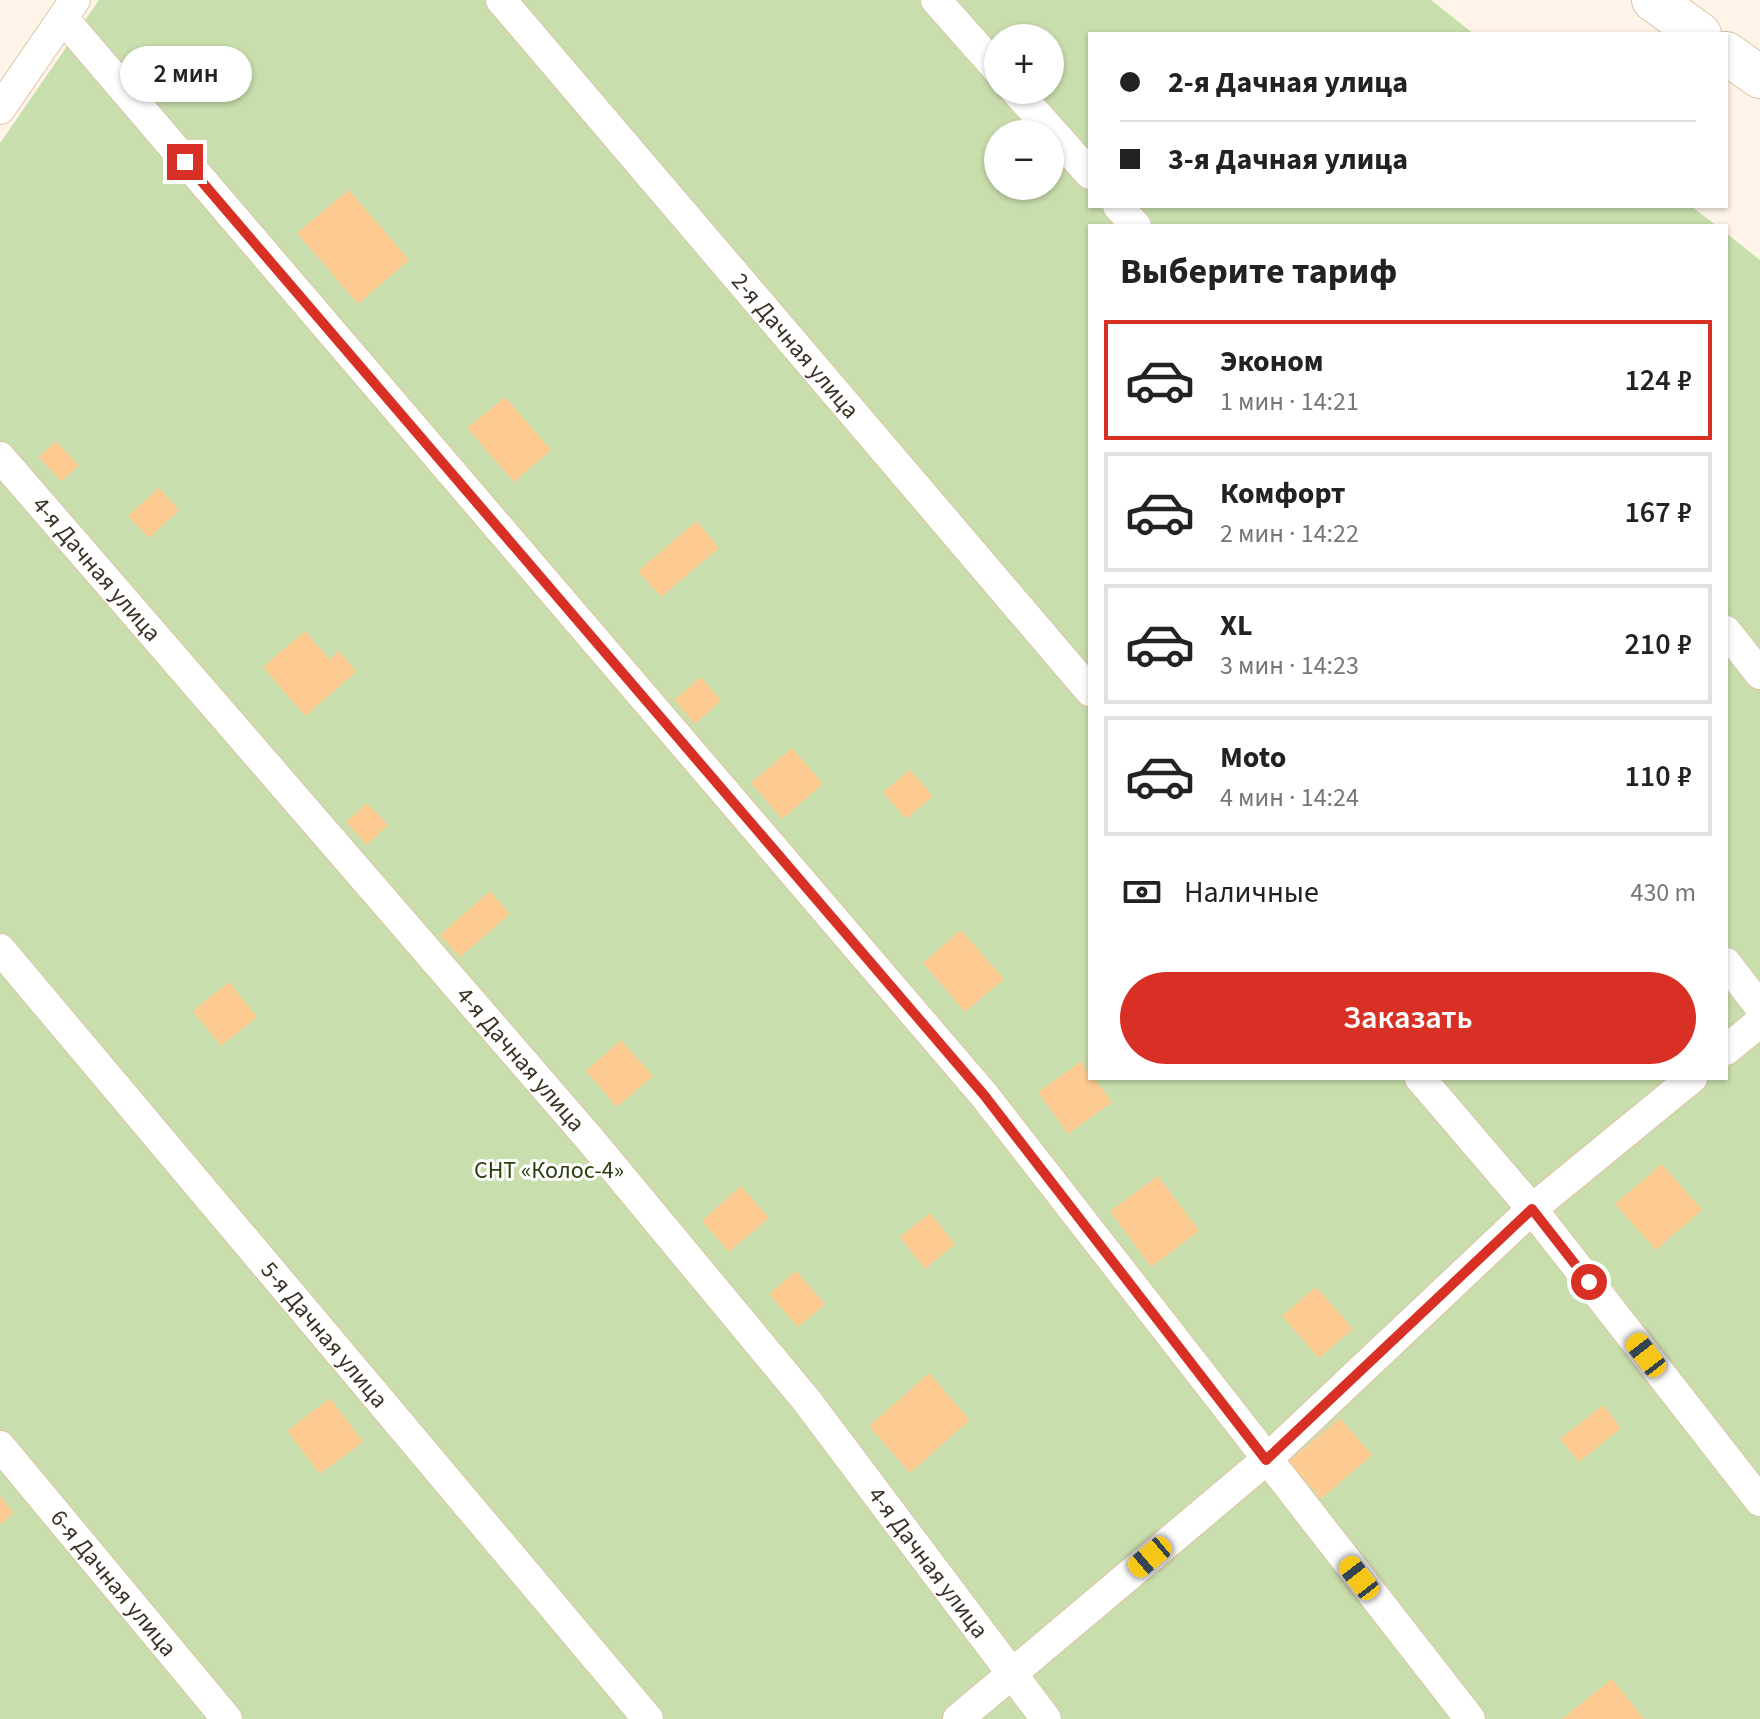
<!DOCTYPE html>
<html lang="ru">
<meta charset="utf-8">
<style>
:root{--surface:#fff;--page:#f6f6f6;--text:#222;--muted:#767676;--line:#e0e0e0;--accent:#d93025}
body{margin:0;font-family:"Source Sans 3",sans-serif;background:var(--page);color:var(--text);height:100vh;display:flex;flex-direction:column;font-size:30px;white-space:nowrap}
*{box-sizing:border-box;margin:0}
p{font-size:26px;color:var(--muted)}
.icon{flex:none;width:44px;height:44px;fill:none;stroke:currentColor;stroke-width:2;stroke-linecap:round;stroke-linejoin:round}
.map{position:relative;flex:1;overflow:hidden}
.side{position:absolute;left:1088px;top:224px;width:640px;height:856px;display:flex;flex-direction:column;background:var(--surface);border-radius:0px;box-shadow:0 2px 6px #0004}
.side>*{flex:none}
.guide{position:absolute;left:1088px;top:32px;width:640px;height:176px;border-radius:0px;box-shadow:0 2px 6px #0004;display:grid;align-content:center;height:176px;padding:0 32px;background:var(--surface)}
.controls{position:absolute;left:984px;top:24px;display:grid;gap:16px}
.controls a{display:grid;place-items:center;width:80px;height:80px;border-radius:50%;background:var(--surface);box-shadow:0 2px 6px #0004;font-size:40px}
.end{position:absolute;width:36px;height:36px;margin:-18px;border:10px solid #d93025;background:#fff;box-shadow:0 0 0 4px #fff}
.from{border-radius:50%}
.bubble{position:absolute;height:56px;border-radius:28px;background:var(--surface);box-shadow:0 2px 6px #0004;font-size:26px;font-weight:600;line-height:56px;text-align:center}
.car{position:absolute;width:24px;height:48px;margin:-24px -12px;border-radius:10px;box-shadow:0 0 6px 2px #0007;background:linear-gradient(#f5c518 24%,#345 0 40%,#f5c518 0 76%,#345 0 86%,#f5c518 0)}
.guide b{display:flex;align-items:center;gap:28px;height:76px;font-size:30px}
.guide b+b{border-top:2px solid var(--line)}
.guide i{width:20px;height:20px;background:var(--text)}
ul{padding:0;list-style:none}
li{display:flex;align-items:center;gap:24px;height:120px;margin:0 16px 12px;padding:0 16px;border:4px solid var(--line);border-radius:0px}
li div{flex:1}
li b{display:block;font-size:30px}
li em{font-style:normal;font-weight:600}
li.active{border-color:var(--accent)}
li>.icon{width:72px;height:72px;stroke-width:1.5}
h2{padding:0 32px;font-size:36px;line-height:96px}
.pay{display:flex;align-items:center;gap:20px;height:88px;padding:0 32px;font-size:30px}
.pay p{margin-inline-start:auto}
.cta{display:flex;gap:16px;margin-top:auto;padding:16px 32px}
.cta a{flex:1;height:92px;border-radius:48px;background:var(--accent);color:#fff;font-size:32px;font-weight:600;line-height:92px;text-align:center}
.map>svg:first-child{display:block}
</style>
<div class="map">
<svg width="1760" height="1719" viewBox="0 0 1760 1719">
<rect width="100%" height="100%" fill="#fff4e8"/>
<path fill="#c9dead" fill-rule="evenodd" d="M 99,0 L 1431,0 L 1474,34 L 1090,34 L 1090,206 L 1691,206 L 1717,226 L 1090,226 L 1090,1078 L 1726,1078 L 1726,233 L 1760,260 L 1760,1719 L 0,1719 L 0,143 ZM 998,38 L 1050,38 L 1050,90 L 998,90 ZM 998,134 L 1050,134 L 1050,186 L 998,186 Z"/>
<g fill="#fecb92">
<path d="M 349,190 L 409,260 L 358,304 L 297,233 Z"/>
<path d="M 505,397 L 551,450 L 514,482 L 467,428 Z"/>
<path d="M 56,441 L 79,466 L 61,481 L 39,457 Z"/>
<path d="M 159,488 L 179,510 L 149,538 L 128,516 Z"/>
<path d="M 697,521 L 719,548 L 661,597 L 638,571 Z"/>
<path d="M 305,631 L 330,660 L 339,651 L 356,672 L 305,716 L 263,667 Z"/>
<path d="M 701,677 L 721,701 L 695,724 L 674,700 Z"/>
<path d="M 792,748 L 823,784 L 782,819 L 751,783 Z"/>
<path d="M 910,770 L 933,796 L 906,819 L 883,792 Z"/>
<path d="M 367,803 L 388,825 L 367,845 L 346,822 Z"/>
<path d="M 490,891 L 510,914 L 460,957 L 440,935 Z"/>
<path d="M 961,930 L 1004,979 L 965,1012 L 923,963 Z"/>
<path d="M 229,982 L 257,1017 L 221,1046 L 193,1011 Z"/>
<path d="M 621,1040 L 653,1076 L 617,1107 L 586,1071 Z"/>
<path d="M 1082,1061 L 1090,1078 L 1094,1078 L 1112,1102 L 1068,1134 L 1038,1092 Z"/>
<path d="M 1662,1164 L 1702,1210 L 1656,1250 L 1615,1204 Z"/>
<path d="M 1158,1176 L 1199,1231 L 1151,1267 L 1110,1211 Z"/>
<path d="M 741,1186 L 769,1218 L 729,1252 L 702,1221 Z"/>
<path d="M 930,1213 L 955,1244 L 925,1269 L 900,1237 Z"/>
<path d="M 796,1271 L 825,1304 L 798,1327 L 769,1294 Z"/>
<path d="M 1316,1287 L 1353,1329 L 1319,1358 L 1282,1316 Z"/>
<path d="M 929,1373 L 970,1420 L 910,1473 L 869,1426 Z"/>
<path d="M 330,1398 L 363,1442 L 320,1474 L 287,1431 Z"/>
<path d="M 1603,1405 L 1621,1428 L 1579,1462 L 1560,1439 Z"/>
<path d="M 1340,1418 L 1372,1455 L 1321,1499 L 1289,1461 Z"/>
<path d="M 0,1496 L 14,1513 L 0,1524 Z"/>
<path d="M 1612,1679 L 1644,1719 L 1562,1719 Z"/>
</g>
<g fill="none" stroke-linecap="round" stroke-linejoin="round">
<g stroke="#dfc4a7" stroke-width="32">
<g id="street">
<path id="s1" d="M 501,0 L 1090,691"/>
<path d="M 936,0 L 998,70"/>
<path d="M 63,18 L 984,1095 L 1470,1719"/>
<path d="M 1015,90 L 1090,174"/>
<path d="M 0,109 L 75,0"/>
<path d="M 1118,206 L 1136,226"/>
<path id="s2" d="M 0,457 L 589,1138 L 807,1401 L 1046,1719"/>
<path d="M 1726,631 L 1760,674"/>
<path id="s3" d="M 0,949 L 648,1719"/>
<path d="M 1726,963 L 1760,1007"/>
<path d="M 1726,1050 L 1760,1022"/>
<path d="M 1420,1078 L 1532,1209 L 1760,1501"/>
<path id="s4" d="M 0,1446 L 227,1719"/>
<path d="M 958,1719 L 1266,1460 L 1532,1209 L 1692,1078"/>
</g>
</g>
<g stroke="#dfc4a7" stroke-width="44">
<g id="secondary">
<path d="M 1653,0 L 1700,34"/>
<path d="M 1726,53 L 1760,77"/>
</g>
</g>
<use href="#street" stroke="#fff" stroke-width="30"/>
<use href="#secondary" stroke="#fff" stroke-width="42"/>
</g>
<g fill="none" stroke-linecap="round" stroke-linejoin="round">
<path stroke="#d93025" stroke-width="10" d="M 185,162 L 984,1095 L 1266,1460 L 1532,1209 L 1589,1282"/>
</g>
<g text-anchor="middle" stroke-width="6" stroke-linejoin="round" paint-order="stroke">
<g font-size="24" fill="#3b3125" stroke="#fff">
<text dy="8" stroke="none"><textPath href="#s1" startOffset="454">2-я Дачная улица</textPath></text>
<text dy="8" stroke="none"><textPath href="#s2" startOffset="148">4-я Дачная улица</textPath></text>
<text dy="8" stroke="none"><textPath href="#s2" startOffset="796">4-я Дачная улица</textPath></text>
<text dy="8" stroke="none"><textPath href="#s3" startOffset="504">5-я Дачная улица</textPath></text>
<text dy="8" stroke="none"><textPath href="#s2" startOffset="1444">4-я Дачная улица</textPath></text>
<text dy="8" stroke="none"><textPath href="#s4" startOffset="178">6-я Дачная улица</textPath></text>
</g>
<g font-size="24" fill="#2d3e0e" stroke="#fff">
<text x="549" y="1178">СНТ «Колос-4»</text>
</g>
</g>
</svg>
<div class="controls">
<a>+</a>
<a>−</a>
</div>
<i class="end from" style="left:1589px;top:1282px"></i>
<i class="end" style="left:185px;top:162px"></i>
<div class="bubble" style="left:120px;top:46px;width:132px">2 мин</div>
<i class="car" style="left:1646px;top:1355px;rotate:322deg"></i>
<i class="car" style="left:1150px;top:1557px;rotate:230deg"></i>
<i class="car" style="left:1359px;top:1578px;rotate:322deg"></i>
<div class="guide">
<b><i class="from"></i>2-я Дачная улица</b>
<b><i></i>3-я Дачная улица</b>
</div>
<section class="side">
<h2>Выберите тариф</h2>
<ul>
<li class="active"><svg class="icon" aria-label="car" viewBox="0 0 24 24"><path d="M5 17H2v-5l4-1 3-4h7l3 4 3 1v5h-3M9 17h6M6 11h13"/><circle cx="7" cy="17" r="2"/><circle cx="17" cy="17" r="2"/></svg><div><b>Эконом</b><p>1 мин · 14:21</p></div><em>124 ₽</em></li>
<li><svg class="icon" aria-label="car" viewBox="0 0 24 24"><path d="M5 17H2v-5l4-1 3-4h7l3 4 3 1v5h-3M9 17h6M6 11h13"/><circle cx="7" cy="17" r="2"/><circle cx="17" cy="17" r="2"/></svg><div><b>Комфорт</b><p>2 мин · 14:22</p></div><em>167 ₽</em></li>
<li><svg class="icon" aria-label="car" viewBox="0 0 24 24"><path d="M5 17H2v-5l4-1 3-4h7l3 4 3 1v5h-3M9 17h6M6 11h13"/><circle cx="7" cy="17" r="2"/><circle cx="17" cy="17" r="2"/></svg><div><b>XL</b><p>3 мин · 14:23</p></div><em>210 ₽</em></li>
<li><svg class="icon" aria-label="car" viewBox="0 0 24 24"><path d="M5 17H2v-5l4-1 3-4h7l3 4 3 1v5h-3M9 17h6M6 11h13"/><circle cx="7" cy="17" r="2"/><circle cx="17" cy="17" r="2"/></svg><div><b>Moto</b><p>4 мин · 14:24</p></div><em>110 ₽</em></li>
</ul>
<div class="pay"><svg class="icon" aria-label="cash" viewBox="0 0 24 24"><path d="M3 7h18v10H3z"/><circle cx="12" cy="12" r="2"/></svg>Наличные<p>430 m</p></div>
<div class="cta"><a>Заказать</a></div>
</section>
</div>
